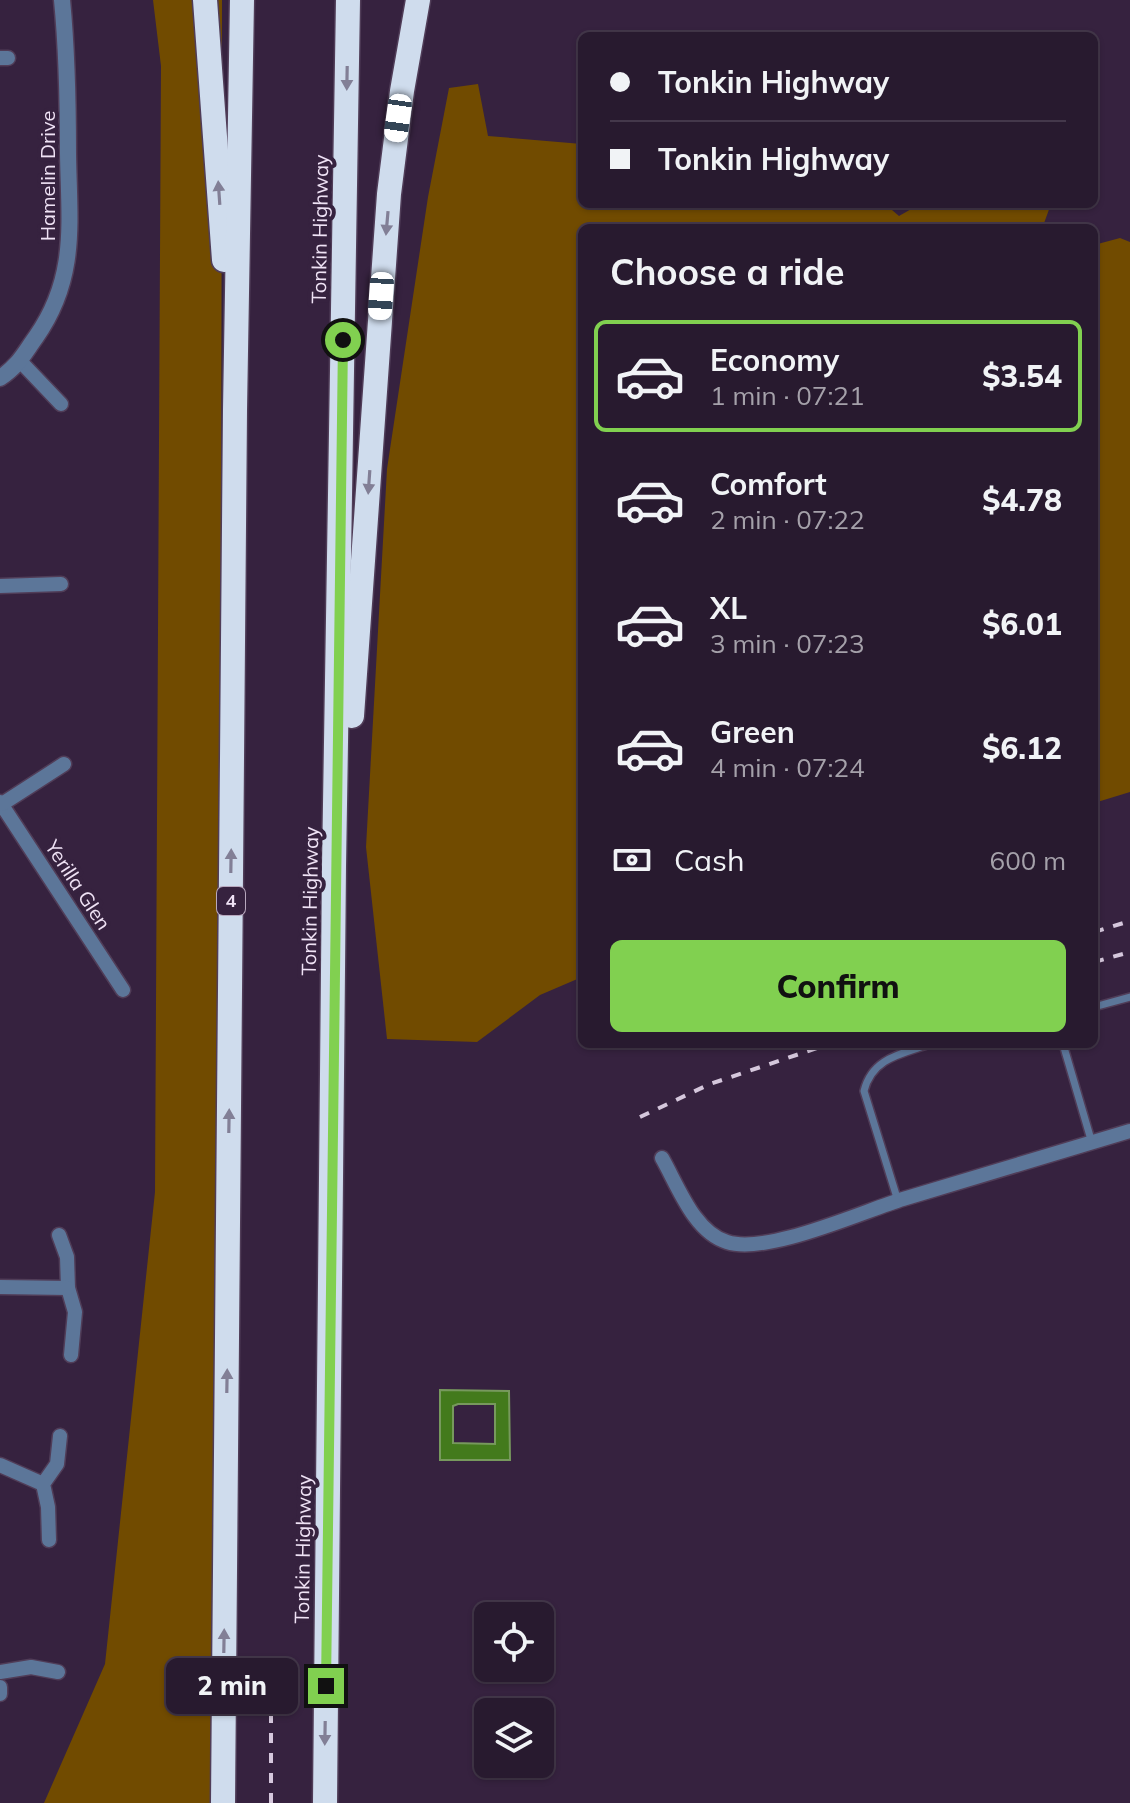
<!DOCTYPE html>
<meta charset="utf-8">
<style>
:root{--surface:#281a2f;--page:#302337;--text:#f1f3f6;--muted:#a5a1aa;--line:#44384b;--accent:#81d050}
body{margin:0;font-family:Mulish,sans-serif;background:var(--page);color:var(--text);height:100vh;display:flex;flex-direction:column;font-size:30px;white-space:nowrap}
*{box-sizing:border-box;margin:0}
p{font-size:26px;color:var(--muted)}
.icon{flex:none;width:44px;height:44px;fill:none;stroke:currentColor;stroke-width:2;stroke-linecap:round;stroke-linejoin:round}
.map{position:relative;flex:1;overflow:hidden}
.panel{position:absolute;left:578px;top:224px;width:520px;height:824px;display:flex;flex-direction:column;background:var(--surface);border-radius:12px;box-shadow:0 2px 6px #0004,0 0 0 2px var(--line)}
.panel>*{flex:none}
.hud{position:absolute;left:578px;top:32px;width:520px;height:176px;border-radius:12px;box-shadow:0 2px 6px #0004,0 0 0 2px var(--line);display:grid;align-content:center;height:176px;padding:0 32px;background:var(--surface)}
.fabs{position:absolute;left:474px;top:1602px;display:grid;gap:16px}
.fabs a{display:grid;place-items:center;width:80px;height:80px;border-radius:12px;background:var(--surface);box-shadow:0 2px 6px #0004,0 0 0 2px var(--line);font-size:40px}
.end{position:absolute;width:36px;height:36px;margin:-18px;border:10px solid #81d050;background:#111;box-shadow:0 0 0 4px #111}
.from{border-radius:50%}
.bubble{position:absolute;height:56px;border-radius:12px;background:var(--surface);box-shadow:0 2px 6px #0004,0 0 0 2px var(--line);font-size:26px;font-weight:800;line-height:56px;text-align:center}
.car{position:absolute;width:24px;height:48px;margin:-24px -12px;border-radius:10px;box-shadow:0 0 6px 2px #0007;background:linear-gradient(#fff 24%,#345 0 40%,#fff 0 76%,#345 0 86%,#fff 0)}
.hud b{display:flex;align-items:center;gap:28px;height:76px;font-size:30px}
.hud b+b{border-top:2px solid var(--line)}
.hud i{width:20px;height:20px;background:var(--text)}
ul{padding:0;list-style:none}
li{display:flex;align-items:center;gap:24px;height:112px;margin:0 16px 12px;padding:0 16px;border:4px solid transparent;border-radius:12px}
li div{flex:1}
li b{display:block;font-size:30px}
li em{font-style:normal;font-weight:800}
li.active{border-color:var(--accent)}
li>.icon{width:72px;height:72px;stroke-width:1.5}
h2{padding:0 32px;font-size:36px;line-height:96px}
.pay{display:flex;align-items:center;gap:20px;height:88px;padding:0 32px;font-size:30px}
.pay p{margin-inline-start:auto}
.primary-button{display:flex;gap:16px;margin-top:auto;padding:16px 32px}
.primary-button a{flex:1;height:92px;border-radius:12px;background:var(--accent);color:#111;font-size:32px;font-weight:800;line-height:92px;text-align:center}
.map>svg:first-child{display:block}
</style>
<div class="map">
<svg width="1130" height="1803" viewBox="0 0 1130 1803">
<rect width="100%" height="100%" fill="#36223f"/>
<g fill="#714b00">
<path d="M 153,0 L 222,0 L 219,1803 L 44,1803 L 105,1664 L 155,1192 L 161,66 Z"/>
<path d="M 478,84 L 488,136 L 582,144 L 582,204 L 885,204 L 899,216 L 920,204 L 1051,204 L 1043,226 L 1039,228 L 582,228 L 582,977 L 540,995 L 477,1042 L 387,1039 L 366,847 L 387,469 L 428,197 L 449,88 Z"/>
<path d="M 1120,238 L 1130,242 L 1130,792 L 1094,803 L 1094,245 Z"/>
</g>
<path fill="#437a1c" stroke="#77995d" stroke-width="2" fill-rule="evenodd" d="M 440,1390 L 509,1391 L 510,1460 L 440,1460 ZM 458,1404 L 495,1404 L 495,1444 L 453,1443 L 453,1406 Z"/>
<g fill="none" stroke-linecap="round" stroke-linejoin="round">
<g stroke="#503d58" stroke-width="10">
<g id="service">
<path d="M 1094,1007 L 1130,997"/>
<path d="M 1063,1044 L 1092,1143"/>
<path d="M 898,1201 L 864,1091 C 872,1058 901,1054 930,1044"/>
</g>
</g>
<g stroke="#503d58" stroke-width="17">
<g id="minor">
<path d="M 0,58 L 8,58"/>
<path d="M 21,362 L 61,404"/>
<path d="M 0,586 L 61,584"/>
<path d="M 0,802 L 123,990"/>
<path d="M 2,804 L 64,764"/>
<path d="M 662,1158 C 678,1186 694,1232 727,1242 C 767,1255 861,1212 903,1199 C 978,1176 1054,1154 1130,1131"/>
<path d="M 59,1235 L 67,1257 L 68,1288 L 75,1312 L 71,1355"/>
<path d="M 0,1287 L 68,1288"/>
<path d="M 0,1465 L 43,1484"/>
<path d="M 49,1540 L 48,1507 L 43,1484 L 57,1464 L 60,1436"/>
<path d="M 0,1672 L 31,1667 L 58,1672"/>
<path d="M 0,1687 L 0,1694"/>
</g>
</g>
<g stroke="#503d58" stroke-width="19">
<path id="tertiary" d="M 0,378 C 19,365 23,355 36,337 C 78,277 69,222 68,154 C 68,102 67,51 62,0"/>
</g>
<g stroke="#503d58" stroke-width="27">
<g id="motorway">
<path d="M 205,0 L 224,260"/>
<path d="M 352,716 L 389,194 L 402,91 L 418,0"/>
<path d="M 223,1803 L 235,410 L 242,0"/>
<path d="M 325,1803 L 334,866 L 348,0"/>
</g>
</g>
<use href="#service" stroke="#5c7699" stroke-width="7"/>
<use href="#minor" stroke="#5c7699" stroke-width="14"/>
<use href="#tertiary" stroke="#5c7699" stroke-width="16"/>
<use href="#motorway" stroke="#cfdced" stroke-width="24"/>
<g stroke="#d5c7dc" stroke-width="4" stroke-dasharray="10 10" stroke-linecap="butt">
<path d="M 1094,932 L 1130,921"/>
<path d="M 1094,962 L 1130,952"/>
<path d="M 640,1117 L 710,1084 L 829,1044"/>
<path d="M 271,1803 L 271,1699"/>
</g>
</g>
<defs><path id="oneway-solid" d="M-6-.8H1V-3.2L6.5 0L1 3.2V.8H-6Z" transform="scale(2)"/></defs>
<g fill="#827f96">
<use href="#oneway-solid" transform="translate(347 78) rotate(91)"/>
<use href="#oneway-solid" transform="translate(219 193) rotate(-94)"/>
<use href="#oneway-solid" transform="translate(387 223) rotate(95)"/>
<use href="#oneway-solid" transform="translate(369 482) rotate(94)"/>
<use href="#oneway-solid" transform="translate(231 861) rotate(-89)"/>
<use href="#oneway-solid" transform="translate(229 1121) rotate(-89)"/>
<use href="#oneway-solid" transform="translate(227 1381) rotate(-89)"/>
<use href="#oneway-solid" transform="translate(224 1641) rotate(-89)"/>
<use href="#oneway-solid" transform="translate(325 1733) rotate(91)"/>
</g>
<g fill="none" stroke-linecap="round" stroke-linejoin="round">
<path stroke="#81d050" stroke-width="10" d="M 326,1686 L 343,340"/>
</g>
<g text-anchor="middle" stroke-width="8" stroke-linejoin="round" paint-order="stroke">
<rect fill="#36223f" stroke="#b8a8be" stroke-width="2" x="217" y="887" width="28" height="28" rx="6"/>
<g font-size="18" font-weight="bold" fill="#efe2f5">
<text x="231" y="907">4</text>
</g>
<g font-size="20" fill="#efe2f5" stroke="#36223f">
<text transform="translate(48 176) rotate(-90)" y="7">Hamelin Drive</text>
<text transform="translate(320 229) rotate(-89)" y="7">Tonkin Highway</text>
<text transform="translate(78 885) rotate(57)" y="7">Yerilla Glen</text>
<text transform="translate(310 901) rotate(-89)" y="7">Tonkin Highway</text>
<text transform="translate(303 1549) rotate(-89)" y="7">Tonkin Highway</text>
</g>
</g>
</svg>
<div class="fabs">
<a><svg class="icon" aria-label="locate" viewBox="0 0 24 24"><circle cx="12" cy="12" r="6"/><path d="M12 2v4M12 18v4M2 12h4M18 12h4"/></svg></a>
<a><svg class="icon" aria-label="layers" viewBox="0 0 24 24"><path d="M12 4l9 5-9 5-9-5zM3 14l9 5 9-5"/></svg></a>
</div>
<i class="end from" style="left:343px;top:340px"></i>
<i class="end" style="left:326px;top:1686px"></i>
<div class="bubble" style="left:166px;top:1658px;width:132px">2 min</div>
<i class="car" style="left:398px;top:118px;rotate:188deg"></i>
<i class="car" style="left:381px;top:296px;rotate:184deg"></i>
<div class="hud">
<b><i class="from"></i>Tonkin Highway</b>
<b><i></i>Tonkin Highway</b>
</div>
<section class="panel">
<h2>Choose a ride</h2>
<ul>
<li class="active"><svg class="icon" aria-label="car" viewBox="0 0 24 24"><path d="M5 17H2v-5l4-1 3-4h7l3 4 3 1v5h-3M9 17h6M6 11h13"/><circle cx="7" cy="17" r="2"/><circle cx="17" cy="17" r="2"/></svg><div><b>Economy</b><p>1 min · 07:21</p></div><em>$3.54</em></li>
<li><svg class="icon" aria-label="car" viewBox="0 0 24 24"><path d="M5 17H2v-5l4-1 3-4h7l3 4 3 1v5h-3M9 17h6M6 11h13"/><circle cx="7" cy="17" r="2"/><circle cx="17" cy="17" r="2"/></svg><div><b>Comfort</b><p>2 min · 07:22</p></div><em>$4.78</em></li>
<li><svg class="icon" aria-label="car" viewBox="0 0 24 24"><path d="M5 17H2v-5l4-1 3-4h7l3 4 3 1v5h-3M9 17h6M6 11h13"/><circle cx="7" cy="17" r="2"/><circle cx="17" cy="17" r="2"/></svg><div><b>XL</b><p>3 min · 07:23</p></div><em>$6.01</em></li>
<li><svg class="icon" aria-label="car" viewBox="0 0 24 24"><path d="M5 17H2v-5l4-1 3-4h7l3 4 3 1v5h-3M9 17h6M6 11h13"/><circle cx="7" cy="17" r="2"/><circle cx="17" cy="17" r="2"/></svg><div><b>Green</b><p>4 min · 07:24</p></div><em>$6.12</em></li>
</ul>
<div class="pay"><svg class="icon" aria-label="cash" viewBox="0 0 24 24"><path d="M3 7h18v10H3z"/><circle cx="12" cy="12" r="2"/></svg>Cash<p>600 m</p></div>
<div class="primary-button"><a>Confirm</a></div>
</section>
</div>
